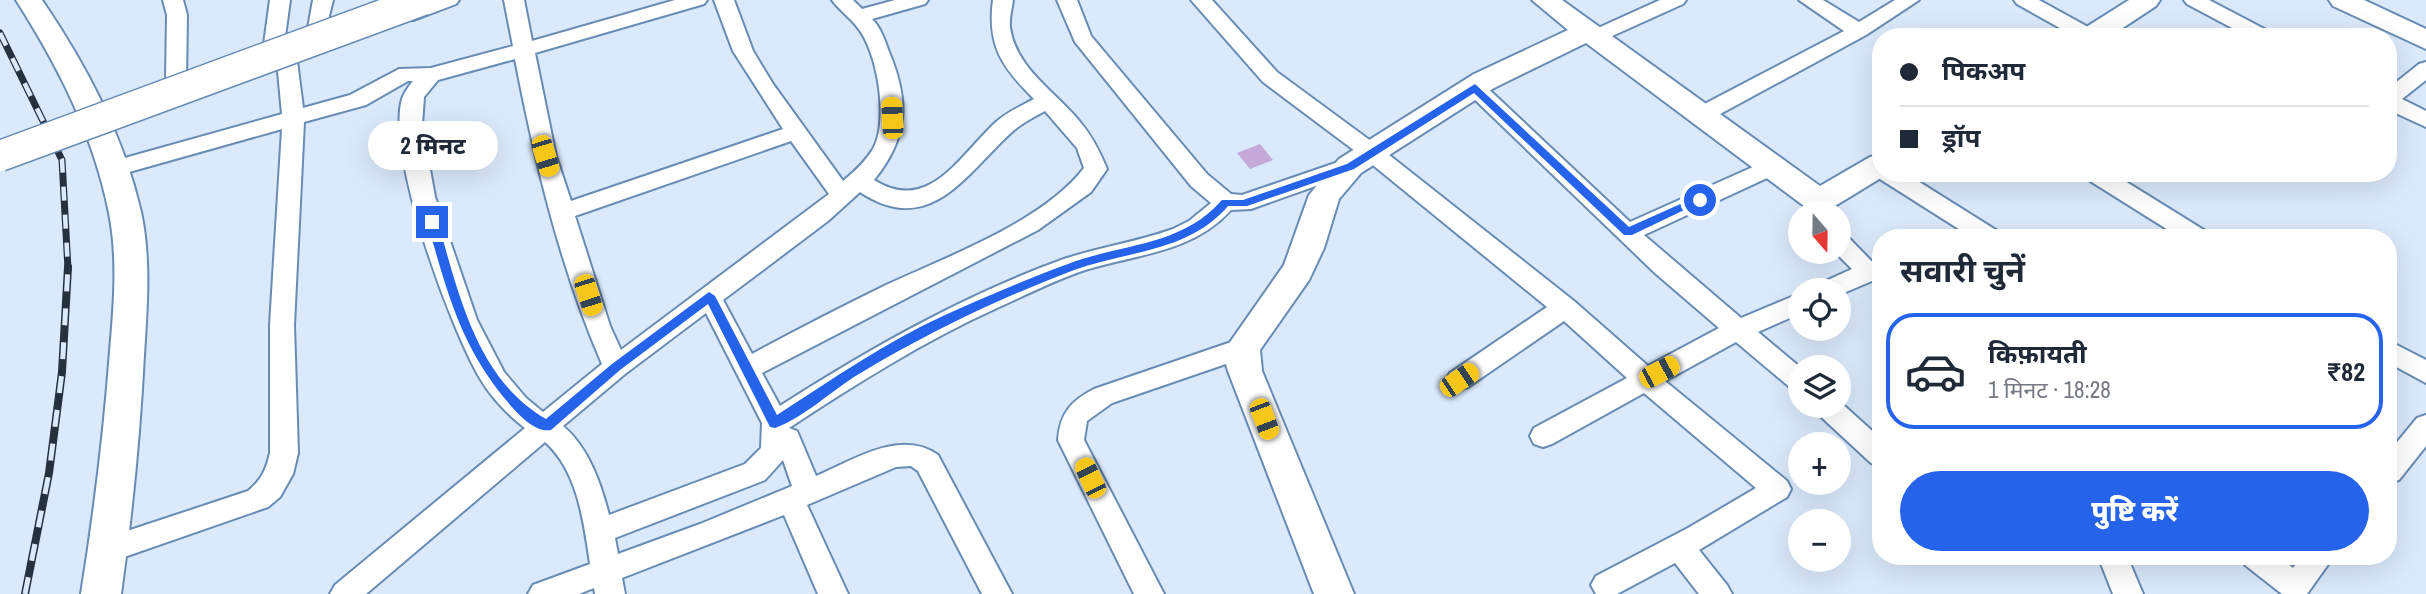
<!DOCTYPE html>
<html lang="hi">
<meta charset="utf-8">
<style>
:root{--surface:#fff;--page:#f2f2f3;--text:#1f2937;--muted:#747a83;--line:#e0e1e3;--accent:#2563eb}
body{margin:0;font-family:"Archivo Narrow","Noto Sans Devanagari",sans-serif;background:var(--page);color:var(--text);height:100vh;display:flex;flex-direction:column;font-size:26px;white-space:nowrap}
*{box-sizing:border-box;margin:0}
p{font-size:23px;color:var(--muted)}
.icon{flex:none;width:38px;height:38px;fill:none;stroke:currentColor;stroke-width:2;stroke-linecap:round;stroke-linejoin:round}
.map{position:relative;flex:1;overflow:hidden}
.side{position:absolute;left:1872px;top:229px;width:525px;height:336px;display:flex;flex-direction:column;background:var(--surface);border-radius:28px;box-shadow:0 7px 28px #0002}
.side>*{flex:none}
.guide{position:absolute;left:1872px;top:28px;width:525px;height:154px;border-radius:28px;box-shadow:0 7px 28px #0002;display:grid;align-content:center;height:154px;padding:0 28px;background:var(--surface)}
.needle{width:46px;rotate:160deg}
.fabs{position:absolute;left:1788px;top:201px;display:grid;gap:14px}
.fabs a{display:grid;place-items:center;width:63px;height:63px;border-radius:50%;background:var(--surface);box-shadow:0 7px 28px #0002;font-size:35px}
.end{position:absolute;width:32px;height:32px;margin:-16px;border:9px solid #2563eb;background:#fff;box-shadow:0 0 0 4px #fff}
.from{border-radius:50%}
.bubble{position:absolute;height:49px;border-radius:24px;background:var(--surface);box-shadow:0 7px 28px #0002;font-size:23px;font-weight:800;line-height:49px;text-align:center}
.car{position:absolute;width:21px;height:42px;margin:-21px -10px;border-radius:9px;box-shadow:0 0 5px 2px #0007;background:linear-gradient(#f5c518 24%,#345 0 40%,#f5c518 0 76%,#345 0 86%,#f5c518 0)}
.guide b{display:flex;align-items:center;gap:24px;height:66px;font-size:26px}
.guide b+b{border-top:2px solid var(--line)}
.guide i{width:18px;height:18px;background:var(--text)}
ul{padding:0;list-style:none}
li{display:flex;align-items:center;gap:21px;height:116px;margin:0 14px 10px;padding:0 14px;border:4px solid transparent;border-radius:28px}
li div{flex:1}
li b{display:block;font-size:26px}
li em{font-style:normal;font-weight:800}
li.active{border-color:var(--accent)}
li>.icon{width:63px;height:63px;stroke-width:1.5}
h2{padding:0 28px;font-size:32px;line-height:84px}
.cta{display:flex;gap:14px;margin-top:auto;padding:14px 28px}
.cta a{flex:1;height:80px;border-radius:42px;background:var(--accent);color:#fff;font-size:28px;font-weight:800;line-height:80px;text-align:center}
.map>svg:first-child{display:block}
</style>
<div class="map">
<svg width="2426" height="594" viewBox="0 0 2426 594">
<rect width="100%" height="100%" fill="#dae9fb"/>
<path fill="#c5a9d9" d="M 1260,144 L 1273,160 L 1250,169 L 1237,153 Z"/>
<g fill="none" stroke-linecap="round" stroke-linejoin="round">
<g stroke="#688cb4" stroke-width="4">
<g id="street">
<path d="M 163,0 L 183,0 L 187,15 L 186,80 L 183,85 L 169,85 L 166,80 L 167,15 Z"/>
<path d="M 270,0 L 290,0 L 284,44 L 281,49 L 267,49 L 264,44 Z"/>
<path d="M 313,0 L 333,0 L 325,32 L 311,32 L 308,28 Z"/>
<path d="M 431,0 L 459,0 L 456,4 L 414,20 L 400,20 L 397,16 L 400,12 Z"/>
<path d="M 504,0 L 524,0 L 532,41 L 675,0 L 707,0 L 704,4 L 535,53 L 556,156 L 571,201 L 783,129 L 733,51 L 714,0 L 734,0 L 753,51 L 773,84 L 843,181 C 855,171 865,162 873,149 C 889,121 878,53 858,28 C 851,18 840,11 832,0 L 853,0 L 862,9 L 895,0 L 928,0 L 925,4 L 872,19 C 881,28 885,41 889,52 C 910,102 908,138 874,180 C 929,215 960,155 996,122 C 1007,112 1021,106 1034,99 C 1002,67 987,46 993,0 L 1013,0 C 1012,8 1009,19 1010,27 C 1015,68 1056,92 1080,122 C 1092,136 1100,152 1107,169 L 1091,192 L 1038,230 L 762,373 L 780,406 C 869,349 964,295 1064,259 C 1100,247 1137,242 1173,229 L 1189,221 L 1211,203 L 1191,186 L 1075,42 L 1057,0 L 1077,0 L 1091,36 L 1207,174 L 1231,194 L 1242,195 L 1350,158 L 1358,161 L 1361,166 L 1358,171 L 1251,209 L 1231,210 C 1192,253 1137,254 1085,270 C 1055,280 1026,295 997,308 C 924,341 856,384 789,428 L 797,431 L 816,476 C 852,461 900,428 938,455 L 1012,594 L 982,594 L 918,471 L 911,466 L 896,467 L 807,505 L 848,594 L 818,594 L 784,515 L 622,578 L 625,594 L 595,594 L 594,588 L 579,594 L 528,594 L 533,585 L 590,564 C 584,523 578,471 545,442 L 366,594 L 330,594 L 335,585 L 525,428 C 508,415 492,398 481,380 C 451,330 386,155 402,99 C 404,93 409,86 413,81 L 408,81 L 366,105 L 304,122 L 294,325 L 298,453 L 293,474 L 280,497 L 268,507 L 107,563 L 97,559 L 93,550 L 97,541 L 248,491 C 262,479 266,470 270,453 L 270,325 L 282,129 L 115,176 L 107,173 L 104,168 L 107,163 L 282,114 L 277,61 L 280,56 L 294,56 L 297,61 L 303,108 L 350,95 L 399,69 L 431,68 L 513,46 ZM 515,59 C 535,162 560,267 602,364 L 543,412 L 526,398 L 504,372 L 477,320 L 435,197 L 422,125 L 424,97 L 438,80 ZM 1045,111 L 1077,148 L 1084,168 C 1044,221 947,257 886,285 C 841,307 796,330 752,354 L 723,300 L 828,221 L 860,192 C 931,239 966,173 1013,131 C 1022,123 1034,117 1045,111 ZM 791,141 L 829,194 L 621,350 L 610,326 L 575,216 ZM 706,313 L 762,423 L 761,448 L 745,464 L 609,515 C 601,484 589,448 563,426 L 625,374 ZM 783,460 L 792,486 L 700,524 L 618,554 L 615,538 L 765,480 Z"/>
<path d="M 1191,0 L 1212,0 L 1277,72 L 1379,147 L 1574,301 L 1648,366 L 1719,328 L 1655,273 L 1468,93 L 1464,88 L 1468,83 L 1482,83 L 1630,222 L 1764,162 L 1772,159 L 1780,162 L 1783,167 L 1780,172 L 1644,235 L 1741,318 L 1801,293 L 1801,313 L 1758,332 L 1801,368 L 1801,392 L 1792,389 L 1736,342 L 1665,381 L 1787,481 L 1791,489 L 1787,497 L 1699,550 L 1727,585 L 1732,594 L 1699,594 L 1675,563 L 1617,594 L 1596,594 L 1591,585 L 1596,576 L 1688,528 L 1756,488 L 1644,393 L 1552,444 L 1543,447 L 1534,444 L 1530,436 L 1534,428 L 1627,378 L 1564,321 L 1468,387 L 1459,390 L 1450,387 L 1446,380 L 1450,373 L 1547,307 L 1363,157 L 1263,82 Z"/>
<path d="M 1660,0 L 1686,0 L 1683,4 L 1601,41 L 1587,41 L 1584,37 L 1587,33 Z"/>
<path d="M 1799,0 L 1823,0 L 1859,22 L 1895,0 L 1919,0 L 1866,35 L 1709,120 L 1693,120 L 1690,115 L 1693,110 L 1844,31 Z"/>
<path d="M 2014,0 L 2039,0 L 2097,32 L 2100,36 L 2076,37 L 2017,4 Z"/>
<path d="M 2184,0 L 2209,0 L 2272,33 L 2275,37 L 2249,37 L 2187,4 Z"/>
<path d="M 2426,62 L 2426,80 L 2402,99 L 2426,111 L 2426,127 L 2389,110 L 2389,88 L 2419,64 Z"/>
<path d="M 1881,167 L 1881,173 L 1905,173 L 1999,232 L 2003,238 L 1973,238 L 1880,179 L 1877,173 Z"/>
<path d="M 2084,173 L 2112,173 L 2207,232 L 2211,238 L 2181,238 L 2087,179 Z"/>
<path d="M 1839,233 L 1847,236 L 1881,271 L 1879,278 L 1839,295 L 1839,290 L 1816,290 L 1819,284 L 1852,269 L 1835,252 L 1839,252 Z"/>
<path d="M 1243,338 L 1252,341 L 1256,348 L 1252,355 L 1112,403 L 1087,421 L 1084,440 L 1164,594 L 1134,594 L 1058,440 C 1060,413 1071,401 1094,389 Z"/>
<path d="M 2389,341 L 2426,360 L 2426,383 L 2389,363 Z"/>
<path d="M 1839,401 L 1881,439 L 1881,466 L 1871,463 L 1818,414 L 1814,406 L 1839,406 Z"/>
<path d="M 2426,415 L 2426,446 L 2399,480 L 2389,483 L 2389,452 L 2417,418 Z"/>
<path d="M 2098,556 L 2127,556 L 2143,594 L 2113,594 Z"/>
<path d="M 2241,556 L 2278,556 L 2293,568 L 2302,556 L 2334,556 L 2307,594 L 2282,594 L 2245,565 Z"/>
</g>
</g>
<g stroke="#688cb4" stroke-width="4">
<g id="secondary">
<path d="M 16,0 L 42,0 C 86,65 123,134 141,212 C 151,258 147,308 144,355 C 140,435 132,515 121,594 L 81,594 C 94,513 104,432 110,351 C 114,305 118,258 109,213 C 94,136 58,66 16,0 Z"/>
<path d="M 1532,0 L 1562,0 L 1820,186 L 1870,157 L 1881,154 L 1881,173 L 1889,173 L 1830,209 L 1819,212 L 1808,209 L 1586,43 L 1494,88 L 1361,173 L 1339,199 L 1324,248 L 1309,280 L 1260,350 L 1262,371 L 1354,594 L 1314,594 L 1228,371 L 1225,361 L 1226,348 L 1284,265 L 1309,195 L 1339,159 L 1474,74 L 1568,30 Z"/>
<path d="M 2129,0 L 2160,0 L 2156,6 L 2109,37 L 2076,37 L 2080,31 Z"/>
<path d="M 2329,0 L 2364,0 L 2426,29 L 2426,49 L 2333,6 Z"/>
</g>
</g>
<use href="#street" fill="#fff" fill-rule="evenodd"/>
<use href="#secondary" fill="#fff" fill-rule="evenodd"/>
<g stroke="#263140" stroke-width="7">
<path id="rail-far1" d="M 0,33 L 62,160 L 68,269"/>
</g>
<g stroke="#263140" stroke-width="8">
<path id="rail" d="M 25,594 L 49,473 L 62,372 L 68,267"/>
</g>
<use href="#rail-far1" stroke="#dae9fb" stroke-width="4.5" stroke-dasharray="14" stroke-linecap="butt"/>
<use href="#rail" stroke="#dae9fb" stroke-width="5" stroke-dasharray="17" stroke-linecap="butt"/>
<g stroke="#688cb4" stroke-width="33" stroke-linecap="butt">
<path id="secondary-bridge" d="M 0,156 L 423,0"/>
</g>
<use href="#secondary-bridge" stroke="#fff" stroke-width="30"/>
</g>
<path fill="#2563eb" d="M 1475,84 L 1629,227 L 1696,197 L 1700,196 L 1705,200 L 1632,235 L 1624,235 L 1474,93 L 1354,169 L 1247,206 L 1228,206 C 1189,252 1127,251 1074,270 C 1000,298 927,333 859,374 C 832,390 805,417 775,428 L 770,427 L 708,304 L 620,370 L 551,430 C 536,433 520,416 511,406 C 460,347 448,294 427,222 L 432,218 L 438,222 C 458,292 477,380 546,419 L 612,364 L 709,292 L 715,296 L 777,415 C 831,380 886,342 945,315 C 985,297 1027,279 1068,264 C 1122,243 1181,247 1222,200 L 1243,200 L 1347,164 Z"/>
</svg>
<div class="fabs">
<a><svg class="needle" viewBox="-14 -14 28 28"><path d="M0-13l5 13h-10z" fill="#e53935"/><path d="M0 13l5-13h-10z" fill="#747a83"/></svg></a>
<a><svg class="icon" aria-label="locate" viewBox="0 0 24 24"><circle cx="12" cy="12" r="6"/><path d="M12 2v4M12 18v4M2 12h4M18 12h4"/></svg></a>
<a><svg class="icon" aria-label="layers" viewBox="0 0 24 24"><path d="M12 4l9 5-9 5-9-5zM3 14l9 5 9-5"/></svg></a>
<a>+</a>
<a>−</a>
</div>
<i class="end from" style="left:1700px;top:200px"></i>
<i class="end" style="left:432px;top:222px"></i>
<div class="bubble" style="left:368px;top:121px;width:130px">2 मिनट</div>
<i class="car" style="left:892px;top:118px;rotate:357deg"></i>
<i class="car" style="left:545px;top:156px;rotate:163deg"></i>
<i class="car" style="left:588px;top:295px;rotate:162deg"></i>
<i class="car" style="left:1659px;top:372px;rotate:62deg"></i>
<i class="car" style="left:1459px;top:380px;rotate:56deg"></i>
<i class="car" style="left:1264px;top:419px;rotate:159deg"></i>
<i class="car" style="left:1090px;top:478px;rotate:334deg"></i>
<div class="guide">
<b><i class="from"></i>पिकअप</b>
<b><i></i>ड्रॉप</b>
</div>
<section class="side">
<h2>सवारी चुनें</h2>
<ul>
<li class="active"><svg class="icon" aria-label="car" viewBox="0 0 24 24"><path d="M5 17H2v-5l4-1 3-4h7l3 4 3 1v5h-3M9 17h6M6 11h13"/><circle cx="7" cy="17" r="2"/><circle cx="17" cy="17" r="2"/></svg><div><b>किफ़ायती</b><p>1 मिनट · 18:28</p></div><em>₹82</em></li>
</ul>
<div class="cta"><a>पुष्टि करें</a></div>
</section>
</div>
